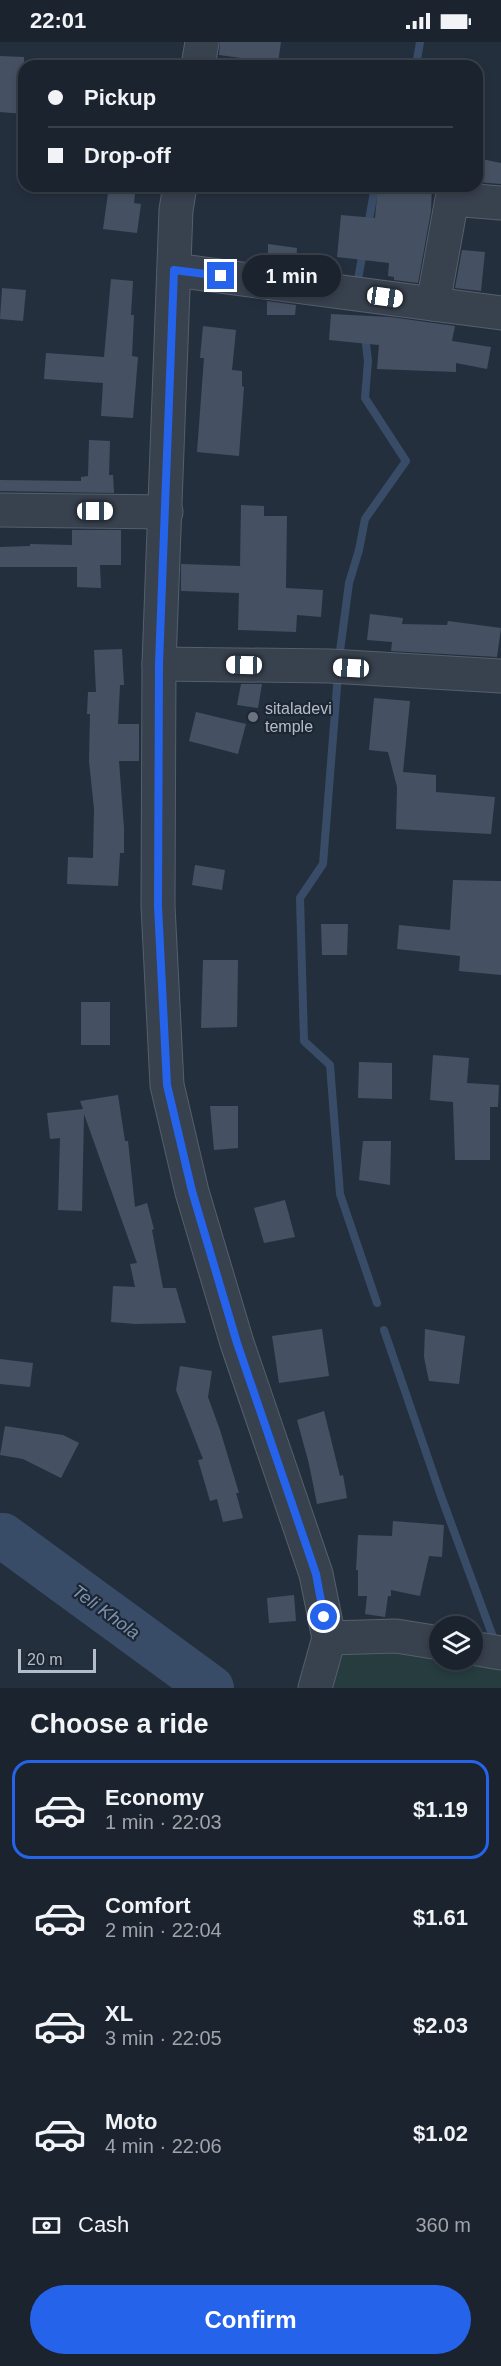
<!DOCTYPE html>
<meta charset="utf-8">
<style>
:root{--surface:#1b232e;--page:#242b36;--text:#f1f3f6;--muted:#a0a4aa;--line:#39404a;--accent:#2563eb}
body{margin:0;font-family:Helvetica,sans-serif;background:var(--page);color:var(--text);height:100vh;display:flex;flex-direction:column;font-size:22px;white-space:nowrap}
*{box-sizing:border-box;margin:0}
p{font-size:20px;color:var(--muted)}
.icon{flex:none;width:33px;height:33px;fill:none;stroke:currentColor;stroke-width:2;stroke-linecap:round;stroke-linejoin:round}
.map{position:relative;height:1646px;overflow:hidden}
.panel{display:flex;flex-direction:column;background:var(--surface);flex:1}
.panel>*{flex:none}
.guide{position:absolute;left:18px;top:18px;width:465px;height:132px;border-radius:18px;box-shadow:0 3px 9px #0003,0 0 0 2px var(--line);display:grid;align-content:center;height:132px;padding:0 30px;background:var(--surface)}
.buttons{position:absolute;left:429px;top:1574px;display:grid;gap:12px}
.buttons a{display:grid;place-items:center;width:54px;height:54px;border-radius:50%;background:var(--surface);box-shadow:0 3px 9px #0003,0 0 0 2px var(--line);font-size:30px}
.scale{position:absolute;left:18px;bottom:15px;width:78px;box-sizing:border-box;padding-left:6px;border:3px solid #b4bcc9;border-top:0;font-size:16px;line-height:21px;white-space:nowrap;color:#b4bcc9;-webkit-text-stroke:4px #1d2633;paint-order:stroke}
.end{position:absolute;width:27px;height:27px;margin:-14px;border:8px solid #2563eb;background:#fff;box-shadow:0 0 0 3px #fff}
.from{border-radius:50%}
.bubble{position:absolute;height:42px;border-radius:21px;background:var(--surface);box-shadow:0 3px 9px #0003,0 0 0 2px var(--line);font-size:20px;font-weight:600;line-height:42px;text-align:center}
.car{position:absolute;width:18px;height:36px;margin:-18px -9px;border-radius:8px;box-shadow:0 0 4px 2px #0007;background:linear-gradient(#fff 24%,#345 0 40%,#fff 0 76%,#345 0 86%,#fff 0)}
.guide b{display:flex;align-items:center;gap:21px;height:57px;font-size:22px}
.guide b+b{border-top:2px solid var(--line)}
.guide i{width:15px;height:15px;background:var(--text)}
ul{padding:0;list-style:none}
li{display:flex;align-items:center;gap:18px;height:99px;margin:0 12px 9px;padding:0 18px;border:3px solid transparent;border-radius:18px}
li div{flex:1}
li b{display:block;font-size:22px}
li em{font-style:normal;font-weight:600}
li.active{border-color:var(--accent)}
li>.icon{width:54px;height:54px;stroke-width:1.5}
h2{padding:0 30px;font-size:27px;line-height:72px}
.pay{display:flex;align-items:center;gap:15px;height:66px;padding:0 30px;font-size:22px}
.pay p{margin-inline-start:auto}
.cta{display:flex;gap:12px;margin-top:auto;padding:12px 30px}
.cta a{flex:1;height:69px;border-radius:36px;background:var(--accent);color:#fff;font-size:24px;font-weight:600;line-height:69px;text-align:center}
.status{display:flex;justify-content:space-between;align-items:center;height:42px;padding:0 30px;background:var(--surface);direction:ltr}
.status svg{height:16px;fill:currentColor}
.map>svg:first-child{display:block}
</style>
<div class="status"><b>22:01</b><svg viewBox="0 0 49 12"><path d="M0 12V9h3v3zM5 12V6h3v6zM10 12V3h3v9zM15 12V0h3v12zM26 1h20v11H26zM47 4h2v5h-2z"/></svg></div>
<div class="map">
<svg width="501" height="1646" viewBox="0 0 501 1646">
<rect width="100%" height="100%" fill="#242f3e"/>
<path fill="#263c3f" d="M 329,1596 L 440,1617 L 472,1617 L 501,1611 L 501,1646 L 315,1646 Z"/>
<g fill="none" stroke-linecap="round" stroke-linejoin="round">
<g stroke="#394c67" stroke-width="8">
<path d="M 416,24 L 420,0"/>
<path d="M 368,184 L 375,144"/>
<path d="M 360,246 L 358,237 L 363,210"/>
<path d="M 340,609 L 349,541 L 359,508 L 365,477 L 406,419 L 365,356 L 368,319 L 365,294"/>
<path d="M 338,632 L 323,822 L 300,856 L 304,999 L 330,1023 L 340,1152 L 377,1261"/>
<path d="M 384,1288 L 441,1454 L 493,1595"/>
</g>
<path stroke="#394c67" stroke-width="46" d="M 0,1494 L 3,1494 L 211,1646"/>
</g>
<g fill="#455162">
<path d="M 220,0 L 281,0 L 278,21 L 219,13 Z"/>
<path d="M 0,14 L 24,15 L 24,72 L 0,70 Z"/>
<path d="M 477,116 L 501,121 L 501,142 L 477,140 Z"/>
<path d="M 109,144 L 136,144 L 134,161 L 141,162 L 137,191 L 103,187 Z"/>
<path d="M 378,144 L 432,144 L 431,169 L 418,241 L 394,238 L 394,235 L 388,234 L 389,221 L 337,215 L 341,173 L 375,176 Z"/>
<path d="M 268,202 L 297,206 L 296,225 L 268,221 Z"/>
<path d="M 462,208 L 485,210 L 481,249 L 455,246 Z"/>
<path d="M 111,237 L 133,239 L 131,273 L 134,273 L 132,314 L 138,315 L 133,376 L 101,374 L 103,341 L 44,337 L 46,311 L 104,315 Z"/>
<path d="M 2,246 L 26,248 L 23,279 L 0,277 Z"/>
<path d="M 267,259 L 296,263 L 295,273 L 267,273 Z"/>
<path d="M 331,272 L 390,275 L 455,284 L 452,299 L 491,305 L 487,327 L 456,321 L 456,330 L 377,327 L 379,303 L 329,298 Z"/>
<path d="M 203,284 L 236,288 L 232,328 L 242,329 L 242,344 L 244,345 L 239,414 L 197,410 L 204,316 L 200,316 Z"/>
<path d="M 89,398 L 110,399 L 109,433 L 113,433 L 114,451 L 0,449 L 0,438 L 81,439 L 81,435 L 88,434 Z"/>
<path d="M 241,463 L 264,464 L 264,474 L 287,474 L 286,546 L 323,548 L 321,575 L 297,573 L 296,590 L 238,588 L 239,551 L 181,549 L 181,522 L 240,524 Z"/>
<path d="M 72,488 L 121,488 L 121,523 L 100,523 L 101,546 L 77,545 L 77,525 L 0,525 L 0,505 L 30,504 L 30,502 L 72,503 Z"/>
<path d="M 370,572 L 403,576 L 402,582 L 447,583 L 448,579 L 501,586 L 497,615 L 391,609 L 392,600 L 367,598 Z"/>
<path d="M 122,607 L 124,643 L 120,643 L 118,682 L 139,682 L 139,719 L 119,719 L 124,786 L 124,811 L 120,811 L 118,844 L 67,842 L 68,815 L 93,816 L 94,767 L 89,719 L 90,672 L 87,672 L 88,650 L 96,650 L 94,608 Z"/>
<path d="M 241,642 L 262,642 L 258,666 L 237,663 Z"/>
<path d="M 374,656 L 410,659 L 403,730 L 436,733 L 436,750 L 495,755 L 491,792 L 396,787 L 397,745 L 388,710 L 369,708 Z"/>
<path d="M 196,670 L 246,682 L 238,712 L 189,699 Z"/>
<path d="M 195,823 L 225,828 L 222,848 L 192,843 Z"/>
<path d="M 453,838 L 501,839 L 501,933 L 459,929 L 460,914 L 397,907 L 399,883 L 450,888 Z"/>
<path d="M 321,882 L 348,882 L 347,913 L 322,913 Z"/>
<path d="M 203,918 L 238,918 L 237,985 L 201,986 Z"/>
<rect x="81" y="960" width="29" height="43"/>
<path d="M 433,1013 L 469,1016 L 467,1041 L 499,1043 L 498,1065 L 490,1065 L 490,1118 L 455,1118 L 453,1060 L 430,1058 Z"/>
<path d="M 359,1020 L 392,1021 L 392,1057 L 358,1056 Z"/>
<path d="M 118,1053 L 125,1099 L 128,1099 L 135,1165 L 147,1161 L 154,1187 L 152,1188 L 163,1246 L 176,1246 L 186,1281 L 135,1282 L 111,1280 L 113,1244 L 135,1245 L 130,1222 L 137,1221 L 84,1072 L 82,1169 L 58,1168 L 60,1096 L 50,1097 L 47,1071 L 83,1067 L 80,1059 Z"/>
<path d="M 210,1064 L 238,1064 L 238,1106 L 214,1108 Z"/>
<path d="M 363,1099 L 391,1099 L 390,1143 L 359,1138 Z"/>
<path d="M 285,1158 L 295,1195 L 264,1201 L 254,1166 Z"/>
<path d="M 322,1287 L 329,1334 L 279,1341 L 272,1294 Z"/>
<path d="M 425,1287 L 465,1294 L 459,1342 L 429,1339 L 424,1315 Z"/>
<path d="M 0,1317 L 33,1321 L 30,1345 L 0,1342 Z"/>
<path d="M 180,1324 L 212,1329 L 208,1355 L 220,1388 L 239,1451 L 236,1451 L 243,1476 L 223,1480 L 217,1457 L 210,1459 L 198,1418 L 203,1417 L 176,1348 Z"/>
<path d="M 324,1369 L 340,1434 L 343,1433 L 347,1456 L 317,1462 L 309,1422 L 297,1378 Z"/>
<path d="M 5,1384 L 63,1393 L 79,1401 L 61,1436 L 23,1417 L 0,1413 Z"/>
<path d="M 393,1479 L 444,1483 L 442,1515 L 429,1514 L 420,1554 L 391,1548 L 391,1554 L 388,1554 L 385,1575 L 365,1572 L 367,1554 L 358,1554 L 358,1528 L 356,1528 L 358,1493 L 392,1494 Z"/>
<path d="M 294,1553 L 296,1579 L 269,1581 L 267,1556 Z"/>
</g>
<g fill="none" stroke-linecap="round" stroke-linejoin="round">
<g stroke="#565f6c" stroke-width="35">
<g id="minor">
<path d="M 198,24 L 202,0"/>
<path d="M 180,144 L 176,168 L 159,622 L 158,864 L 167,1043 L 192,1150 L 237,1301 L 316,1532 L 329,1596 L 315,1646"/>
<path d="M 174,228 L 501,271"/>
<path d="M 433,262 L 452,157 L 501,161"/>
<path d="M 0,468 L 166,470"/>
<path d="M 159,622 L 330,624 L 501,634"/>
<path d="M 329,1596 L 396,1594 L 440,1601"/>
<path d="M 472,1606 L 501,1611"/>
</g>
</g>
<use href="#minor" stroke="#38414e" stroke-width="33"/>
</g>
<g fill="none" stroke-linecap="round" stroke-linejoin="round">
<path stroke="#2563eb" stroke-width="8" d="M 221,234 L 174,228 L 159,622 L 158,864 L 167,1043 L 192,1149 L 237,1301 L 316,1532 L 324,1575"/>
</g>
<circle fill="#6b7280" stroke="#1d2633" stroke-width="2" cx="253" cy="675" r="6"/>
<g text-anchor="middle" stroke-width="4.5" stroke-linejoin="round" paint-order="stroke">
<g font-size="16" fill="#b4bcc9" stroke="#1d2633" text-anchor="start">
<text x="265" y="672">sitaladevi<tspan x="265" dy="18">temple</tspan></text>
</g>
<g font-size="18" font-style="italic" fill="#7c92b1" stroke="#1d2633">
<text transform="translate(106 1570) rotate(36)" y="6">Teli Khola</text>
</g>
</g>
</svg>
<div class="buttons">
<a><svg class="icon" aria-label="layers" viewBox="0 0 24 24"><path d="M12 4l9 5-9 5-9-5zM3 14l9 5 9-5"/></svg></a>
</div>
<div class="scale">20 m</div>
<i class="end from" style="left:324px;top:1575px"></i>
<i class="end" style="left:221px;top:234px"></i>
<div class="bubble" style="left:242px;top:213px;width:99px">1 min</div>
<i class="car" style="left:385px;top:255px;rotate:98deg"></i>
<i class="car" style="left:95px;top:469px;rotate:90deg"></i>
<i class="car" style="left:244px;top:623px;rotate:271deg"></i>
<i class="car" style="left:351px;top:626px;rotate:273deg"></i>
<div class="guide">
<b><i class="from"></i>Pickup</b>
<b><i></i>Drop-off</b>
</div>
</div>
<section class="panel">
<h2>Choose a ride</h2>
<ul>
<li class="active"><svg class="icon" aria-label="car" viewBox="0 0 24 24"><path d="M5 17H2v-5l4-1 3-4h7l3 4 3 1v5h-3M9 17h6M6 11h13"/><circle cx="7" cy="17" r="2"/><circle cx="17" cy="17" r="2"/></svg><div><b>Economy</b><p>1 min · 22:03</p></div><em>$1.19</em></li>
<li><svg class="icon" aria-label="car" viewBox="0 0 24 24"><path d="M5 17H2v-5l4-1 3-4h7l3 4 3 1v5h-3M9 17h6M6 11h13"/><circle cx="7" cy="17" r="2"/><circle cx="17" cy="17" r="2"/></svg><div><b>Comfort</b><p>2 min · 22:04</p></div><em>$1.61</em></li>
<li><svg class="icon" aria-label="car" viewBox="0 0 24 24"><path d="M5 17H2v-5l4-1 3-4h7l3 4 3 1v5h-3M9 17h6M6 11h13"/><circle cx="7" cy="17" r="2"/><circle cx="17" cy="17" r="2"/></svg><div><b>XL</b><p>3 min · 22:05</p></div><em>$2.03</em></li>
<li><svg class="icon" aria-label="car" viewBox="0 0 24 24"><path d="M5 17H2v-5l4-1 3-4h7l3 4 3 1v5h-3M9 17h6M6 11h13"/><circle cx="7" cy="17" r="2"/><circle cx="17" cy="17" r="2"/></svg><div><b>Moto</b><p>4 min · 22:06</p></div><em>$1.02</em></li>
</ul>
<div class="pay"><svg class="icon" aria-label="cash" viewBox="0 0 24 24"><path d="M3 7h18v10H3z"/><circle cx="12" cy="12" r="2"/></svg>Cash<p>360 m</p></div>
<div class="cta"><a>Confirm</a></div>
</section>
